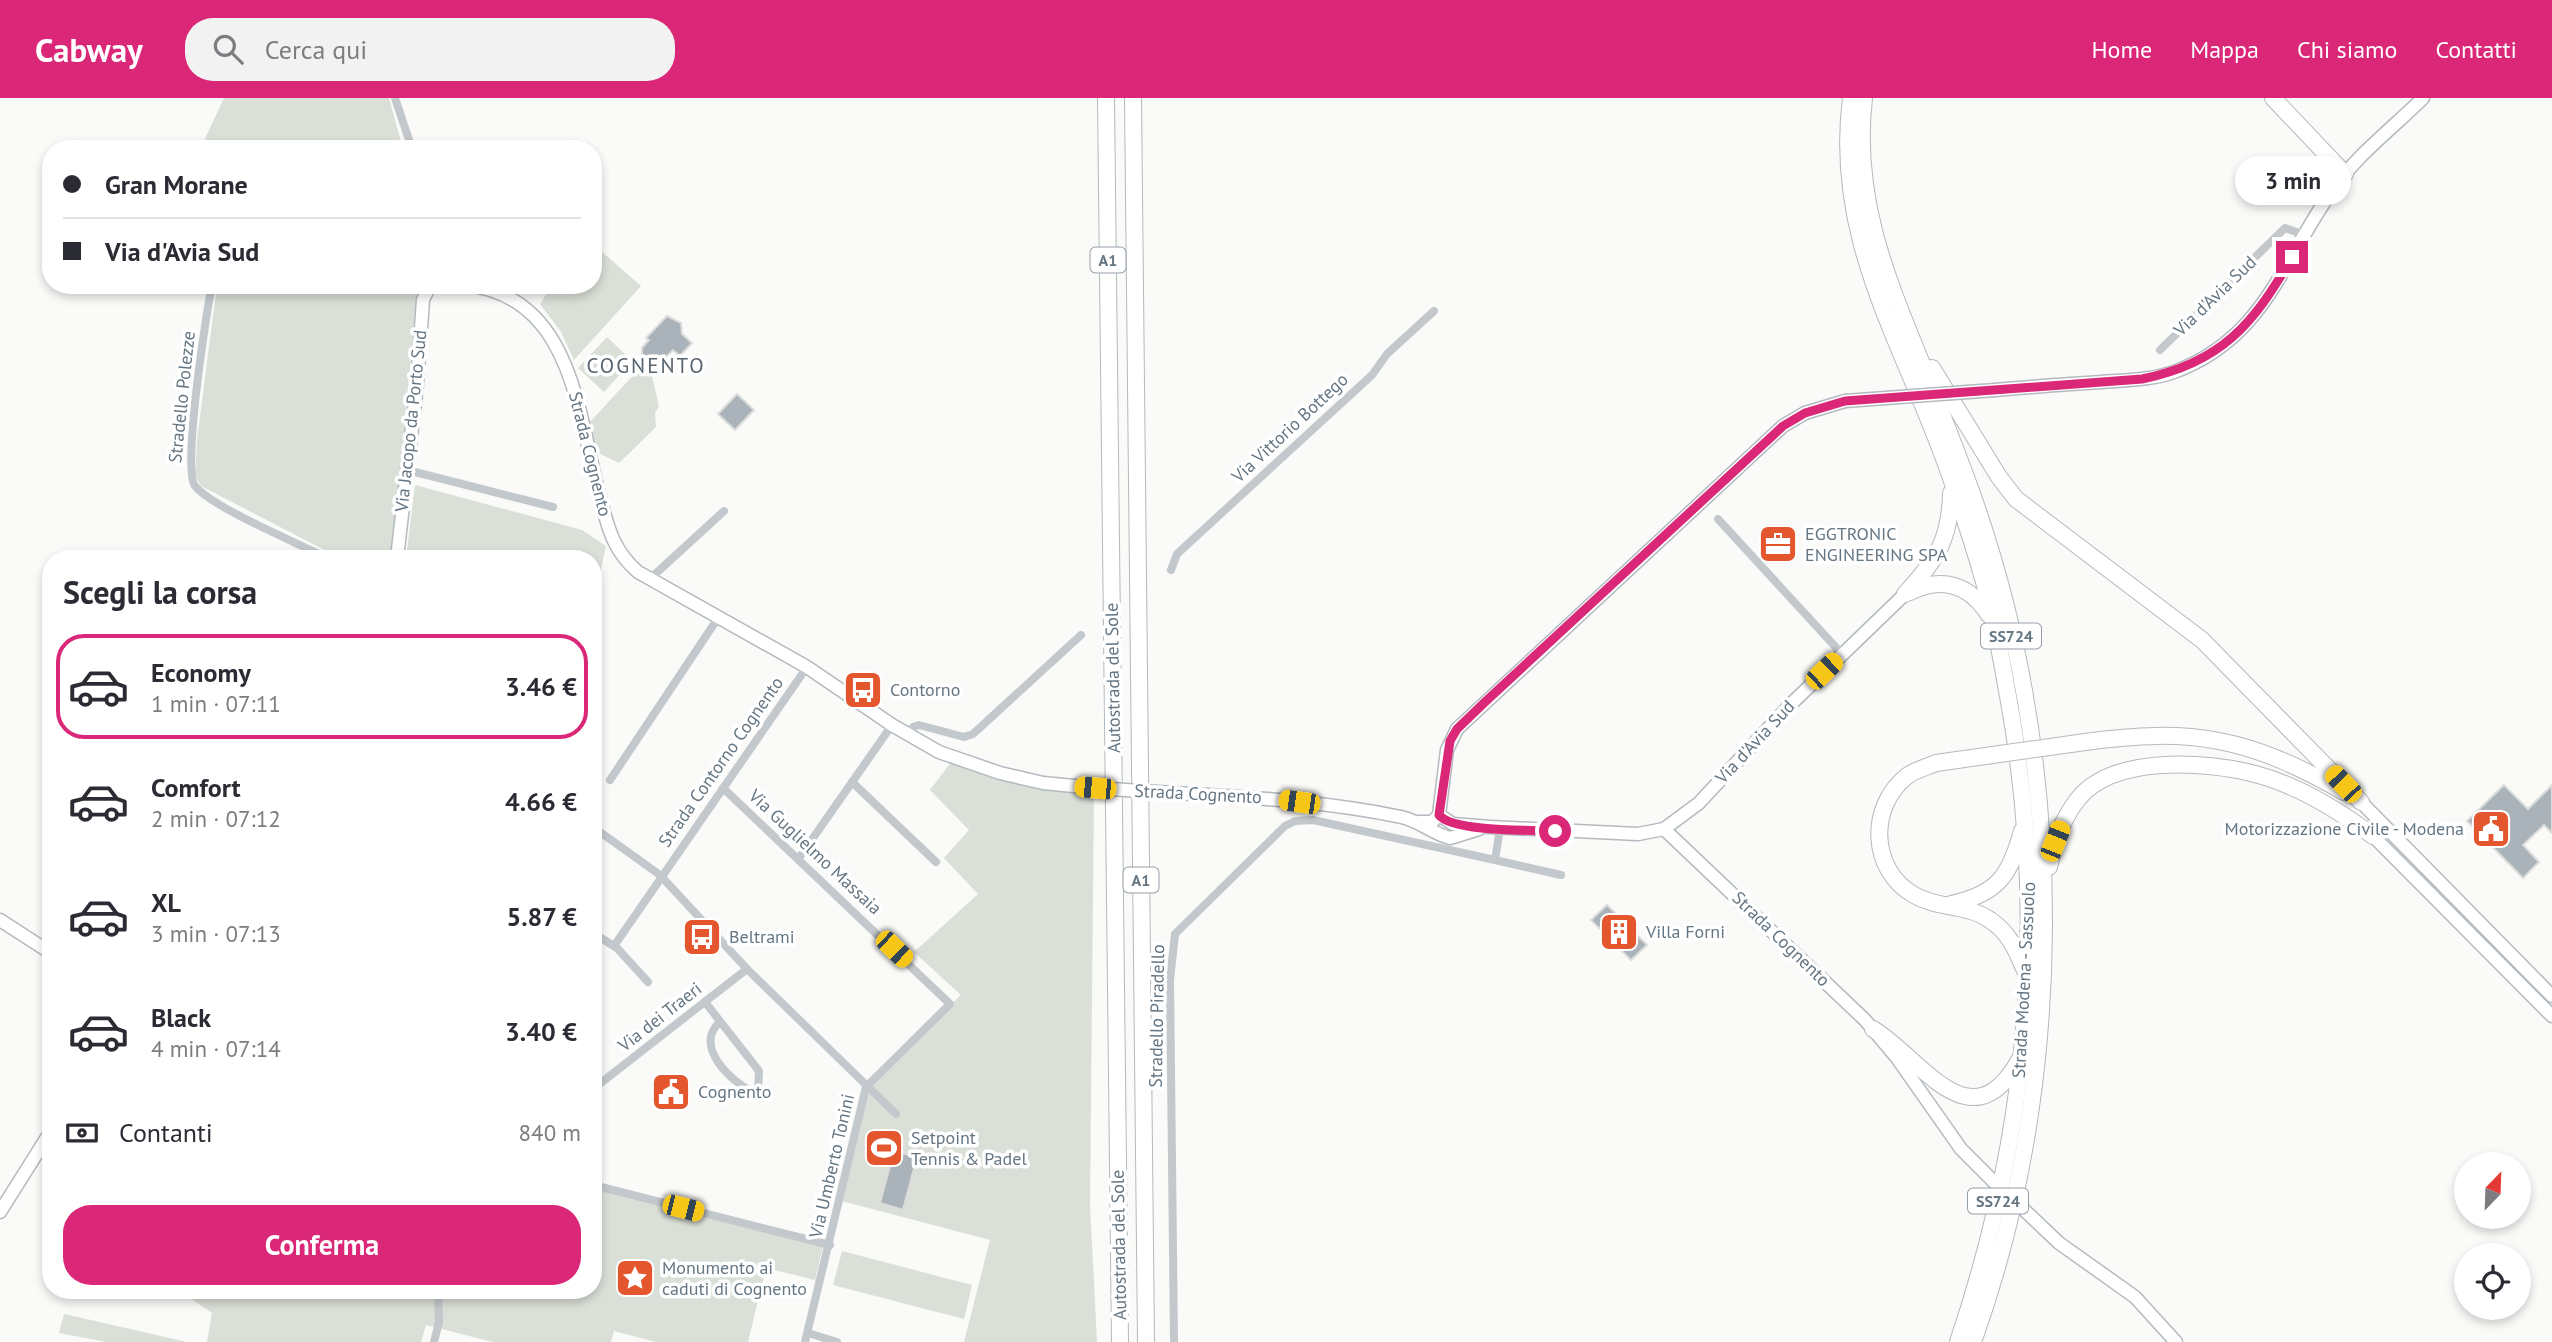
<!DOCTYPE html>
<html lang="it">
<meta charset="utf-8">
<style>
:root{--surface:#fff;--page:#f2f2f3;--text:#2b2b33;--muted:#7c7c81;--line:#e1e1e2;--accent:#db2777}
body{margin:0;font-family:"PT Sans",sans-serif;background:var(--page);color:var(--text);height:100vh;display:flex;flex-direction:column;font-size:26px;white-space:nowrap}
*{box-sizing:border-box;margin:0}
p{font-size:23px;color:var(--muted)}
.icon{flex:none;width:38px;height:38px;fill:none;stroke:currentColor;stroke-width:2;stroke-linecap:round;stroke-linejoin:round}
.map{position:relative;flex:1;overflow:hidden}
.drawer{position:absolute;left:42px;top:452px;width:560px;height:749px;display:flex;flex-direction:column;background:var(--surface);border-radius:28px;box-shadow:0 4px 10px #0003}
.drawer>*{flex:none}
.top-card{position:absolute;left:42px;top:42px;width:560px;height:154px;border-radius:28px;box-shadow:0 4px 10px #0003;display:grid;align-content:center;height:154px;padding:0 21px;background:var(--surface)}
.needle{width:46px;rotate:23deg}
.controls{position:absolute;left:2454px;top:1054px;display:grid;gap:14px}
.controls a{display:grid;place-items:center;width:77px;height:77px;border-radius:50%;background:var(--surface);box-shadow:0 4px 10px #0003;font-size:35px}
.end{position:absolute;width:32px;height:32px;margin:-16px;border:9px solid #db2777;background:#fff;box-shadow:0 0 0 4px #fff}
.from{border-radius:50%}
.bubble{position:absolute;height:49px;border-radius:24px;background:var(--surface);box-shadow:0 4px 10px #0003;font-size:23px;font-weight:600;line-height:49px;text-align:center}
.car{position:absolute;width:21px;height:42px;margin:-21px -10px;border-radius:9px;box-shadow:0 0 5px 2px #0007;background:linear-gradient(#f5c518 24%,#345 0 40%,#f5c518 0 76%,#345 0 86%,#f5c518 0)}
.top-card b{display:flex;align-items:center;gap:24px;height:66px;font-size:26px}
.top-card b+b{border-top:2px solid var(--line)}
.top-card i{width:18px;height:18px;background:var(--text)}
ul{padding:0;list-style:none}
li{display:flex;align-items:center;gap:21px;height:105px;margin:0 14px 10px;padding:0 7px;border:4px solid transparent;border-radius:28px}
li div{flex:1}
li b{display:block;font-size:26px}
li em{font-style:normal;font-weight:600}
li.on{border-color:var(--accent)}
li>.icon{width:63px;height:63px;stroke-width:1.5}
h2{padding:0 21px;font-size:32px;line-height:84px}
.pay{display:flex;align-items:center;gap:18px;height:77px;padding:0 21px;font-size:26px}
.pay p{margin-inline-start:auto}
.cta{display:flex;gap:14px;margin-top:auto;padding:14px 21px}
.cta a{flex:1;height:80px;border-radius:28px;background:var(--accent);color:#fff;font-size:28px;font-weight:600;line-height:80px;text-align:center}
header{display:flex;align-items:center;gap:42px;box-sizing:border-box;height:98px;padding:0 35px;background:var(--accent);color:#fff}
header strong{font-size:33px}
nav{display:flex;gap:38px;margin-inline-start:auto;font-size:24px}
.search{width:490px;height:63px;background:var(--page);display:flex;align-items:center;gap:18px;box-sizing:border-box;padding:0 24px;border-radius:28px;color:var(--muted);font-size:26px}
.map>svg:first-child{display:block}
</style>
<header>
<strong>Cabway</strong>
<div class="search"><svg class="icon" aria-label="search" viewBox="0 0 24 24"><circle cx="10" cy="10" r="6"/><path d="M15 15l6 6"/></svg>Cerca qui</div>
<nav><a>Home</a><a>Mappa</a><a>Chi siamo</a><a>Contatti</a></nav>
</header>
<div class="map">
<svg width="2552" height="1244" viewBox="0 0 2552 1244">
<rect width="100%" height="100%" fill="#fafaf8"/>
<g fill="#dadfd7">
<path d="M 224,0 L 389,0 L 403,51 L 210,51 L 202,47 Z"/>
<path d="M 593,146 L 641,188 L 574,262 L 561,234 L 540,206 L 552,187 L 593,187 Z"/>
<path d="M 217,187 L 418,187 L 392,460 L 340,460 L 201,388 L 195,378 L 197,342 Z"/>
<path d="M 607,239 L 632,263 L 604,294 L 578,270 Z"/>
<path d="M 642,268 L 652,278 L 659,308 L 655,315 L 656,329 L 619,365 L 594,353 L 586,328 Z"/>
<path d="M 415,387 L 582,432 L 606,448 L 593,507 L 593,460 L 406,460 Z"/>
<path d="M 952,663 L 1094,692 L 1090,1107 L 1097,1244 L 964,1244 L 990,1142 L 838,1102 L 866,988 L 961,897 L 914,854 L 978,796 L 944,760 L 969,732 L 930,692 Z"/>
<path d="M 593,1089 L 823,1148 L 815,1182 L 766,1170 L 748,1244 L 656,1244 L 614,1233 L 611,1244 L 493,1244 L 426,1227 L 421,1244 L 207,1244 L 212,1215 L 178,1192 L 352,1192 L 360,1199 L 367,1192 L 593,1192 Z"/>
<path d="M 842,1153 L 972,1187 L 964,1221 L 833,1187 Z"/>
<path d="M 64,1216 L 69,1217 L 187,1244 L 106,1244 L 59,1235 Z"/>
</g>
<g fill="#aab3b9" stroke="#dcdcda" stroke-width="2">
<path d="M 667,218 L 681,225 L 682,236 L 692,245 L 680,258 L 673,252 L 666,259 L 664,257 L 658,264 L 652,265 L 642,256 L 642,250 L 649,242 L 646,240 Z"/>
<path d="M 737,296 L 754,312 L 735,332 L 718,316 Z"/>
<path d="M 2504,687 L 2528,711 L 2552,687 L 2552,735 L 2544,727 L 2523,747 L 2539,764 L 2523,780 L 2467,723 Z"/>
<path d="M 1607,807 L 1647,847 L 1631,862 L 1591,822 Z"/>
<path d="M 894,1053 L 917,1059 L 903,1112 L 880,1105 Z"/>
</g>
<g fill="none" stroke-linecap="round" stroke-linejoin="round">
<g stroke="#b3babf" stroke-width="15">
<g id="secondary">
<path d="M 465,187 C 573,197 578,318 600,400 C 608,429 613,453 638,474 L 807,569 L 892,627 L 939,654 L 1000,675 L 1043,685 L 1095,690"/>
<path d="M 1995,292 C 2030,289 2066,286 2101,284 C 2125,282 2151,282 2174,274 C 2266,240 2282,162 2334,90 C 2358,56 2394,29 2423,0"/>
<path d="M 397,460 L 417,287 L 423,202 L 430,187"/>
<path d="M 1157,694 C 1239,699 1321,702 1401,719 C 1420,723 1433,736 1450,740 L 1479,731"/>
<path d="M 2361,704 L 2552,898"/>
<path d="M 1439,717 L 1453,726 L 1490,729 L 1638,736 L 1664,731 L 1699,705 L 1789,608 L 1905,496"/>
<path d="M 1419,724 L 1432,724 L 1439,717 L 1447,652 L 1457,631 L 1783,328 L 1805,315 L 1845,303"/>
<path d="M 1664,731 L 1865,922 L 1897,960 L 1961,1051 L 1995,1085"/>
<path d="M 2373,738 L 2552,918"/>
<path d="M 0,822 L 51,855"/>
<path d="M 2020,1108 L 2059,1145 L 2135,1199 L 2176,1244"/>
<path d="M 0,1114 L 51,1033"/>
</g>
</g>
<g stroke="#b4b9bd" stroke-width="18">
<g id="highway">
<path d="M 1106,0 L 1120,1244"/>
<path d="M 1133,0 L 1146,1244"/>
<path d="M 1851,0 C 1832,147 1909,253 1953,386 C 1964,419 1975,451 1984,484 C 1995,521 2001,560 2008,598 C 2048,817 2029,1033 1958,1244"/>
<path d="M 1864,0 C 1851,111 1895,197 1934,296 C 1949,334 1964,372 1977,410 C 2067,674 2067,982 1973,1244"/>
<path d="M 2273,0 L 2345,76"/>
<path d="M 1932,270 L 1999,379 L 2016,401 L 2202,542 L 2361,704"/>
<path d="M 1910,494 C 1942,478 1969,486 1989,517"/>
<path d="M 1905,496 C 1936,462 1950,443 1951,395"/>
<path d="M 2085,644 C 2192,629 2250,640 2344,694"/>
<path d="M 1936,665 C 1927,669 1915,672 1907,678 C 1868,709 1870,772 1914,797 C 1938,811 1967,806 1990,822 C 2010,835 2017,854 2026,875"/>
<path d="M 2049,769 C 2055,744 2062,721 2078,701 C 2113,657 2206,663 2255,676 C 2298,687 2338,712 2373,738"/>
<path d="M 1951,806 C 1998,796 2010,777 2022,733"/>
<path d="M 1873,931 C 1922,961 1971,1049 2020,961"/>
</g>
</g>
<g stroke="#c3c8cc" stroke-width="8">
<path d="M 395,0 L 412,51"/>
<path d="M 212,187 C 206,215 182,373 195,388 C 213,410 298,445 327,460"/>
<path d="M 2160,252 L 2285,130 L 2305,137"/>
<path d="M 407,372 L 553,409"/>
<path d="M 1718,421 L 1842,556"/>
<path d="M 1171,472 L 1177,456 L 1372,277 L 1387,256 L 1434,213"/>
<path d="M 652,479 L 724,413"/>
<path d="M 909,637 L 913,629 L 919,627 L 964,639 L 973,636 L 1081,537"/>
<path d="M 610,682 L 718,520"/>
<path d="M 852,684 L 936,764"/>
<path d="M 723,690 L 950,906 L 866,989"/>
<path d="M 593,729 L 660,777 L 747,871 L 896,1016"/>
<path d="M 1500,730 L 1495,762 L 1561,777"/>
<path d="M 799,760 L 892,627"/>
<path d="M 593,835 L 617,850 L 648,884"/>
<path d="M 614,848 L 807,569"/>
<path d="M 705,904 L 759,973 L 758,993 L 755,995 C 733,986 692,948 720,924"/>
<path d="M 593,991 L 747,871"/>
<path d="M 593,1087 L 830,1147"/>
<path d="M 808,1235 L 837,1244"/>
<path d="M 434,1244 L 439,1224 L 438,1192"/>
<path d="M 805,1244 L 866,989"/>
<path d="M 1174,1244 L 1170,882 L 1175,836 L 1285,728 L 1295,723 L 1313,722 L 1495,762"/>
</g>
<use href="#secondary" stroke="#fff" stroke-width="12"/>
<use href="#highway" stroke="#fff" stroke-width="16"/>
<g stroke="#b3babf" stroke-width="15" stroke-linecap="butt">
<g id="secondary-bridge">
<path d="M 1845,303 L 1995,292"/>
<path d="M 1095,690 L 1157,694"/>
</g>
</g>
<g stroke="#b4b9bd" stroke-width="18" stroke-linecap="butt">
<path id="highway-bridge" d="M 1936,665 L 2085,644"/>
</g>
<use href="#secondary-bridge" stroke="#fff" stroke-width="12"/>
<use href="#highway-bridge" stroke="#fff" stroke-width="16"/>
</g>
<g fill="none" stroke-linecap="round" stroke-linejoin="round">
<path stroke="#db2777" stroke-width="9" d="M 1555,733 C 1532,732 1452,734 1439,717 L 1450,643 L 1457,631 L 1485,604 L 1783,328 L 1805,315 L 1845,303 L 2142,281 C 2221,265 2254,226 2292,159"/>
</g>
<defs>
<g id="office-square" transform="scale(2.0125)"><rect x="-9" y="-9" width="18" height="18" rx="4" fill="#e4572e" stroke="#fff"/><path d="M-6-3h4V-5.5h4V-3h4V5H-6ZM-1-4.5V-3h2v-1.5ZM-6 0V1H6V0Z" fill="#fff"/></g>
<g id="bus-square" transform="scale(2.0125)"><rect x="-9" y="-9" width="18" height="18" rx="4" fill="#e4572e" stroke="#fff"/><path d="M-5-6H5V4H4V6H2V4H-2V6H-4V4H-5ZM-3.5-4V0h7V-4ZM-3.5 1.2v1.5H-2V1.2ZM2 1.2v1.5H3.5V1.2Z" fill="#fff"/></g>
<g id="civic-square" transform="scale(2.0125)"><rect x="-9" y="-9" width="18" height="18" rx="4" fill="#e4572e" stroke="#fff"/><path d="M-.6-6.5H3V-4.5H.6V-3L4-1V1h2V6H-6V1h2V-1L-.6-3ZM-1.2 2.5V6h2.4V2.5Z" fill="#fff"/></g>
<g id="building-square" transform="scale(2.0125)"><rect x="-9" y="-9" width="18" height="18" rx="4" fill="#e4572e" stroke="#fff"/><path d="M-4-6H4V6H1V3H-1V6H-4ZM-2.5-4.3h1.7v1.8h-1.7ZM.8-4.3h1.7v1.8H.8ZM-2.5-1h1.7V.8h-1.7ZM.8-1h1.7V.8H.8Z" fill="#fff"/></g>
<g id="stadium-square" transform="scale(2.0125)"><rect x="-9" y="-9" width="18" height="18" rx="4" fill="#e4572e" stroke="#fff"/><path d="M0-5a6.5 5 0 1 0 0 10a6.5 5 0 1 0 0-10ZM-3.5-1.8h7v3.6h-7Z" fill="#fff"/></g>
<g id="sight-square" transform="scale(2.0125)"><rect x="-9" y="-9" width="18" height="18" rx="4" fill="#e4572e" stroke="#fff"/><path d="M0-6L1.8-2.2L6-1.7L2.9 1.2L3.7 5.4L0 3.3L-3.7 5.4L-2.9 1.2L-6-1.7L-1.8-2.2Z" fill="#fff"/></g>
</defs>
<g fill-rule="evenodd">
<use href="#office-square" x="1778" y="446"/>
<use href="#bus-square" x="863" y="592"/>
<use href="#civic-square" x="2491" y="731"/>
<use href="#building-square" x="1619" y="834"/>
<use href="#bus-square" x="702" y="839"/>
<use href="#civic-square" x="671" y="994"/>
<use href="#stadium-square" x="884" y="1050"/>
<use href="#sight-square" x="635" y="1180"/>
</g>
<g text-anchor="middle" stroke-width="7" stroke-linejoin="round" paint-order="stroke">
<g fill="#fff" stroke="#939fa8" stroke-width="2">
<rect x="1090.5" y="149.5" width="35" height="25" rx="5"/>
<rect x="1981" y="525.5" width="60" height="25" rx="5"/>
<rect x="1123.5" y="769.5" width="35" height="25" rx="5"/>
<rect x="1968" y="1090.5" width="60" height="25" rx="5"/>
</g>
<g font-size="16" font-weight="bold" fill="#657683">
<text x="1108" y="168">A1</text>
<text x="2011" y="544">SS724</text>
<text x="1141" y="788">A1</text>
<text x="1998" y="1109">SS724</text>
</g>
<g font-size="18" fill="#657683" stroke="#fff">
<text transform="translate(2215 198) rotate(-44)" y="6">Via d'Avia Sud</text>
<text transform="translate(182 299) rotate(-84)" y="6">Stradello Polezze</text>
<text transform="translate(411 323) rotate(-84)" y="6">Via Jacopo da Porto Sud</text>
<text transform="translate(1290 330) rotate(-43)" y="6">Via Vittorio Bottego</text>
<text transform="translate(590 356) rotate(76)" y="6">Strada Cognento</text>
<text transform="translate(1113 580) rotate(-91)" y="6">Autostrada del Sole</text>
<text transform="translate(1755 644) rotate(-47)" y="6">Via d'Avia Sud</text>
<text transform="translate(721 664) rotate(-55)" y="6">Strada Contorno Cognento</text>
<text transform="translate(1198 696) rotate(3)" y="6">Strada Cognento</text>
<text transform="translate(815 754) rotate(43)" y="6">Via Guglielmo Massaia</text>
<text transform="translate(1781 841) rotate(44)" y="6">Strada Cognento</text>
<text transform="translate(2024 882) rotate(-87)" y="6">Strada Modena - Sassuolo</text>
<text transform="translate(1157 918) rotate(-89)" y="6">Stradello Piradello</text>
<text transform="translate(660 919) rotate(-38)" y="6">Via dei Traeri</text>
<text transform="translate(832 1068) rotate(-77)" y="6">Via Umberto Tonini</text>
<text transform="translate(1119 1147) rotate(-91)" y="6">Autostrada del Sole</text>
</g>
<g font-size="18" fill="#657683" stroke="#fff" text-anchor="start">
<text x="1805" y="442">EGGTRONIC<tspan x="1805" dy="21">ENGINEERING SPA</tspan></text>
<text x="890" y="598">Contorno</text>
<text x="2464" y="737" text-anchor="end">Motorizzazione Civile - Modena</text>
<text x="1646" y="840">Villa Forni</text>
<text x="729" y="845">Beltrami</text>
<text x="698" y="1000">Cognento</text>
<text x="911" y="1046">Setpoint<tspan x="911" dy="21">Tennis &amp; Padel</tspan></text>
<text x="662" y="1176">Monumento ai<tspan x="662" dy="21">caduti di Cognento</tspan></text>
</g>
<g font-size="21" letter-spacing="2" fill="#57646e" stroke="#fff">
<text x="646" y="275">COGNENTO</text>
</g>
</g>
</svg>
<div class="controls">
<a><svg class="needle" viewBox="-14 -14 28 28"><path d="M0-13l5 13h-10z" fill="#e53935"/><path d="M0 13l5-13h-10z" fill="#7c7c81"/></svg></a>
<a><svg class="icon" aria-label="locate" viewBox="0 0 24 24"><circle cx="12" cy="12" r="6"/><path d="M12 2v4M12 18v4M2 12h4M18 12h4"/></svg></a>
</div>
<i class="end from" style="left:1555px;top:733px"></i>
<i class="end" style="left:2292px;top:159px"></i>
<div class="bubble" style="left:2235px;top:58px;width:116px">3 min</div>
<i class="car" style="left:1824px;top:573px;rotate:46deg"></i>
<i class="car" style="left:2343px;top:686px;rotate:316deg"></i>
<i class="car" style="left:1095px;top:690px;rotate:275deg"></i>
<i class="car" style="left:1299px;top:704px;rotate:278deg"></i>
<i class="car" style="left:2055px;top:743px;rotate:22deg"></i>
<i class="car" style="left:894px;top:851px;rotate:134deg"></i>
<i class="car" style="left:683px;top:1110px;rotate:104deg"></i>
<div class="top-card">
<b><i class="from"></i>Gran Morane</b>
<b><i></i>Via d'Avia Sud</b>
</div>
<section class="drawer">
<h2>Scegli la corsa</h2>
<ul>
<li class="on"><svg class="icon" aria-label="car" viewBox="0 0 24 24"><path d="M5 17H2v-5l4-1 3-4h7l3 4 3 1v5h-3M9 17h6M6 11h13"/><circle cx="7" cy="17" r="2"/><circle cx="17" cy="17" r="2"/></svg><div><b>Economy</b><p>1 min · 07:11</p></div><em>3.46 €</em></li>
<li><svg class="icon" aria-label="car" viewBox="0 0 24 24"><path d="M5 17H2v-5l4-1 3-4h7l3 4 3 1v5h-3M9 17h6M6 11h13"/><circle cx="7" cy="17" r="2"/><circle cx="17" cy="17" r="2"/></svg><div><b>Comfort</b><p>2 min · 07:12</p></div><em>4.66 €</em></li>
<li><svg class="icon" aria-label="car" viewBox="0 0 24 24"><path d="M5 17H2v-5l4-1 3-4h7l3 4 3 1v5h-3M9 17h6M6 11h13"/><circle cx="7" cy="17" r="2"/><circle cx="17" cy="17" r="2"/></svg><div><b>XL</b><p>3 min · 07:13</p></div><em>5.87 €</em></li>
<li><svg class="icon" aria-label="car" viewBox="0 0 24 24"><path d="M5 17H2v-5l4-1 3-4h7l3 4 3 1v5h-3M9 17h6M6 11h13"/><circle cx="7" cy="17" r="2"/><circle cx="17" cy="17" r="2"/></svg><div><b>Black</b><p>4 min · 07:14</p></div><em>3.40 €</em></li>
</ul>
<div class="pay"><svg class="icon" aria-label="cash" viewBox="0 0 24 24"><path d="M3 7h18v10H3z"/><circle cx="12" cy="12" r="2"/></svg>Contanti<p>840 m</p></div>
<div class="cta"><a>Conferma</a></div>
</section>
</div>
